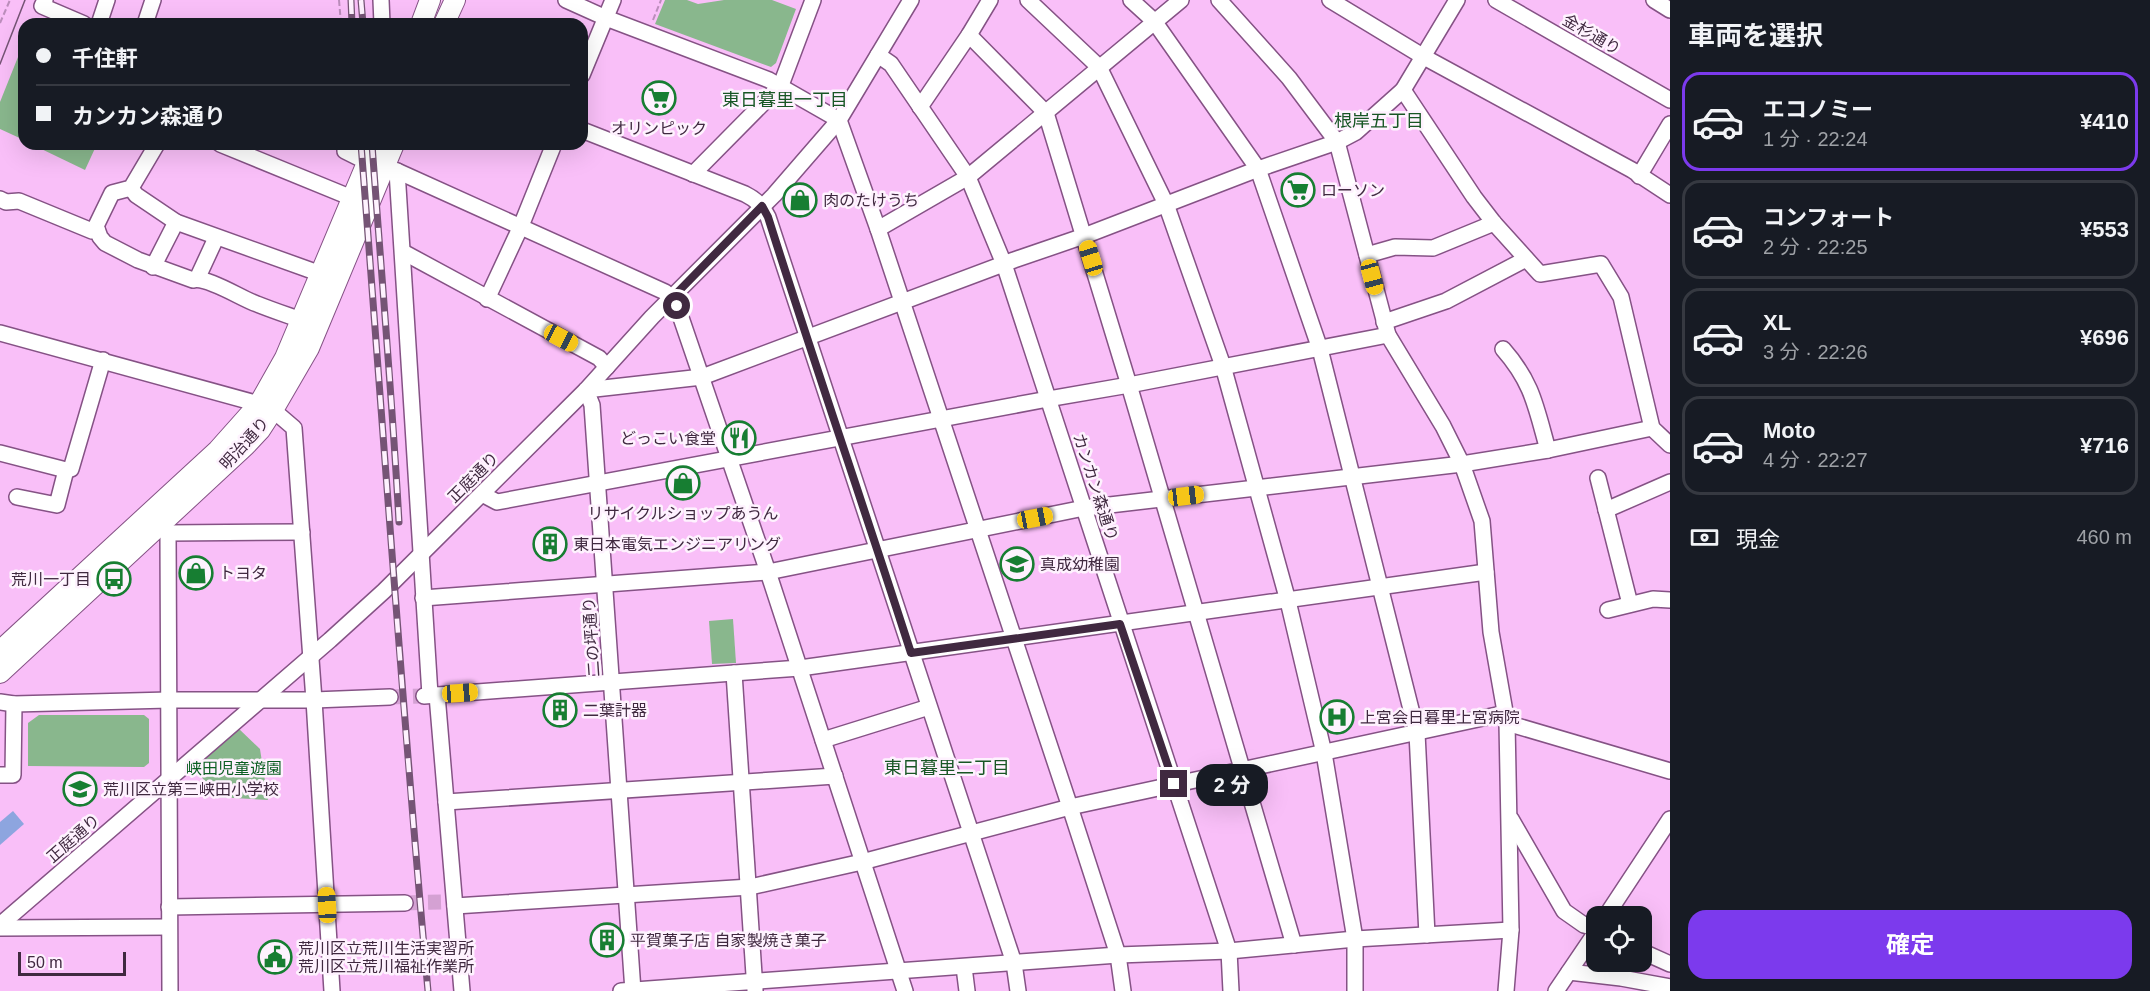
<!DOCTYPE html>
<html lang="ja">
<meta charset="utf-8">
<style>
:root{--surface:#171b24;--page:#242831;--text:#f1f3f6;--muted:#9ea1a6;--line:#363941;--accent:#7c3aed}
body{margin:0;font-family:Arial,"Noto Sans JP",sans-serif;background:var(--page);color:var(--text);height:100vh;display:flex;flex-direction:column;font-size:22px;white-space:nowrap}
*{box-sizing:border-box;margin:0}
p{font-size:20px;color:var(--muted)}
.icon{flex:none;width:33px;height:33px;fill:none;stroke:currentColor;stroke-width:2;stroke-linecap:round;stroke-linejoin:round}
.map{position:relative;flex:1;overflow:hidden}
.details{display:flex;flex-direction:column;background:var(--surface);width:480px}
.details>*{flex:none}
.top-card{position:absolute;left:18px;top:18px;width:570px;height:132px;border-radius:18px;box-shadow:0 6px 24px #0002;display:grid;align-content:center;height:132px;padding:0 18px;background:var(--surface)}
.fabs{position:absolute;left:1586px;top:906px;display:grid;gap:12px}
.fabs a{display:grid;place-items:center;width:66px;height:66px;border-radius:12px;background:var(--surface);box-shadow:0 6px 24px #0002;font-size:30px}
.scale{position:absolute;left:18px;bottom:15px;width:108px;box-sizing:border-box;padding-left:6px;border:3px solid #402940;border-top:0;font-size:16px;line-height:21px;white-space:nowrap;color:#402940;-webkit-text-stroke:4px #fef2fe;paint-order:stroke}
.end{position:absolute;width:27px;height:27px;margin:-14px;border:8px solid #402940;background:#fff;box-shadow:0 0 0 3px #fff}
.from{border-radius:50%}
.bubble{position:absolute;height:42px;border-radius:18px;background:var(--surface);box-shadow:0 6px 24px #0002;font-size:20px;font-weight:700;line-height:42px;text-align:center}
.car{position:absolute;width:18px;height:36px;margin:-18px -9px;border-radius:8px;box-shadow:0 0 4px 2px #0007;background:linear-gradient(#f5c518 24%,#345 0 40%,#f5c518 0 76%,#345 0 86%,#f5c518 0)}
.top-card b{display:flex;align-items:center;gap:21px;height:57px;font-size:22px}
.top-card b+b{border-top:2px solid var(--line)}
.top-card i{width:15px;height:15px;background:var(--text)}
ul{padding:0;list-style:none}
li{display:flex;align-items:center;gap:18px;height:99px;margin:0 12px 9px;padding:0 6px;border:3px solid var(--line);border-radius:18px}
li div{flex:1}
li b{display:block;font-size:22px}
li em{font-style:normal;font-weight:700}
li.selected{border-color:var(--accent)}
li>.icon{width:54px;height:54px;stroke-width:1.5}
h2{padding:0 18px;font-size:27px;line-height:72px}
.pay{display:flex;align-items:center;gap:15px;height:66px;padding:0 18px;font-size:22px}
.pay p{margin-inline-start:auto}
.primary-button{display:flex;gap:12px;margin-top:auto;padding:12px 18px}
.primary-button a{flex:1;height:69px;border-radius:18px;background:var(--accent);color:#fff;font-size:24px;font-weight:700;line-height:69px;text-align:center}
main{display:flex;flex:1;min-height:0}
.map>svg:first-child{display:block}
</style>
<main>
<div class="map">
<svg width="1670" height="991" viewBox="0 0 1670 991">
<rect width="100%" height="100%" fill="#f9bff8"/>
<g fill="#89b78d">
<path d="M 665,0 L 687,0 L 698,4 L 724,0 L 772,0 L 796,9 L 776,63 L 771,67 L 655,24 Z"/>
<path d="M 24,42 L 24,140 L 0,129 L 0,102 Z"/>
<path d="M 31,144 L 97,144 L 85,170 Z"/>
<path d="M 733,619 L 736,663 L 712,664 L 709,621 Z"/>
<path d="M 39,715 L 144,715 L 149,719 L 149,763 L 144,767 L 28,766 L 28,723 Z"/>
<path d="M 237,727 L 260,749 L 268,800 L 216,797 L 193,765 Z"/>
</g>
<path fill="#8da5df" d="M 13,811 L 24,824 L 0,845 L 0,822 Z"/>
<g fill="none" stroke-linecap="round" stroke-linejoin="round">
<g stroke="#d4a1d3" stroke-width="15" stroke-dasharray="15 8" stroke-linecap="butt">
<path d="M 390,697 L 424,696"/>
<path d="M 405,903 L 441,902"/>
</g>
<g stroke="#855285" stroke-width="18">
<g id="minor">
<path d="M 45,0 L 42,6 L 84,24"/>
<path d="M 381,0 L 382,24"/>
<path d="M 566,0 L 606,18 L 769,80 L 839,120 L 878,229 L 1070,807 L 1118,955 L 1123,991"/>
<path d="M 1028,0 L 1099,67 L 1166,204 L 1223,366 L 1288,601 L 1324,753 L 1355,939 L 1355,991"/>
<path d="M 1131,0 L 1154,21 L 1258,169 L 1320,349 L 1417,733 L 1427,935"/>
<path d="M 1219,0 L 1289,78 L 1337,142 L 1388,335 L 1443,426 L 1462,464 L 1482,521 L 1491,632 L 1507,723 L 1511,930 L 1506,991"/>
<path d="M 1330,0 L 1424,57 L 1632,170 L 1670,195"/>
<path d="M 1496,0 L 1670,100"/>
<path d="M 1654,0 L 1670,10"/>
<path d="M 99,24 L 107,0"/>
<path d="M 145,24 L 153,0"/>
<path d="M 969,35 L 1046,113 L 1129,385 L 1294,945"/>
<path d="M 878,55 L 891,64 L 968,177 L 1004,264 L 1229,951 L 1231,991"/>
<path d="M 582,75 L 613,0"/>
<path d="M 1403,90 L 1474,197 L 1494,223 L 1540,274 L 1601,264 L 1621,297 L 1652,428 L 1670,445"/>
<path d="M 920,107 L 969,35 L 990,0"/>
<path d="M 582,130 L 745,194 C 757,200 762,206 768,217 L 1014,963 L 1018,991"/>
<path d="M 157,144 L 131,188 L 112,193 L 96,226 L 100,237 L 105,243 L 138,260 L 193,280 C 207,276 242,299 257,304 C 272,310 287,315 301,320"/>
<path d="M 220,144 L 352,198"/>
<path d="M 345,144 L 345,151 L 367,162 L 397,171 L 665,292 L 677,306 L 768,572 L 905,991"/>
<path d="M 397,171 L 430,695"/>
<path d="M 693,174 L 781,85 L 813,0"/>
<path d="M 1639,176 L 1670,124"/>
<path d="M 131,188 L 136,195 L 176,222 L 321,274"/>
<path d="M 0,199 L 6,202 L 19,201 L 92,231 L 97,229"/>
<path d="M 878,229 L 968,177 L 1181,0"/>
<path d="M 403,252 L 599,358 L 607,367"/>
<path d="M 1367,255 L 1395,247 L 1433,248 L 1494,223"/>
<path d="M 153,267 L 176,222"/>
<path d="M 197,279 L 216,238"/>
<path d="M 487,299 L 521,226 L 554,144"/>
<path d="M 1384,322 L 1446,301 L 1526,259"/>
<path d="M 0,333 L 259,404 L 273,410 L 294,428 L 314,700 L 332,991"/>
<path d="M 1503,349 C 1533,383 1536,408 1548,450"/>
<path d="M 0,453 L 66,470 L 71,469 L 103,360"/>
<path d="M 1598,478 L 1630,604"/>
<path d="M 482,494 L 497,502 L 1048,399 L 1129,385 L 1388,335"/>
<path d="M 17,497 L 57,505 L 66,470"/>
<path d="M 1606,510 L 1670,482"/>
<path d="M 153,517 L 168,533 L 170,991"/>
<path d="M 168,533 L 302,532"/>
<path d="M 423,598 L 768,572 L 1084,508 L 1462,464 L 1548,450 L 1652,428"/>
<path d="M 1608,610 L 1653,599 L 1670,600"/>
<path d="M 734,673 L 755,990"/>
<path d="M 437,695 L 462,991"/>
<path d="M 424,696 L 800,668 L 1486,572"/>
<path d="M 0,702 L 14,704 L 169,700 L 314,700 L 390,697"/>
<path d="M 1507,723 L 1670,771"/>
<path d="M 823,740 L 929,707"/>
<path d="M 0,775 L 13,775 L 14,704"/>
<path d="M 446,802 L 835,776"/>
<path d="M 1511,819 L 1564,911 L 1584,925 L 1596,928"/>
<path d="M 455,906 L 750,887 L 862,862 L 1070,807 L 1506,713"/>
<path d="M 169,907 L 405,903"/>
<path d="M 1606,916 L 1670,819"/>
<path d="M 0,925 L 330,640 L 384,591 L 586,390 L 652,317 L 774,195 L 839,120 L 911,0"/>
<path d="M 0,928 L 169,927"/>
<path d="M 1641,951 L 1670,964"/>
<path d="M 964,967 L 967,991"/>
<path d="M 1569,972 L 1621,978 L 1670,987"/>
<path d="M 621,991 L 1118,955 L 1229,951 L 1355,939 L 1511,930"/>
<path d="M 633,991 L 592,405 L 586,390 L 702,377 L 1014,260 L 1084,236 L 1258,169 L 1337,142 L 1356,132 L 1403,90 L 1457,0"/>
<path d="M 1556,991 L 1596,932"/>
</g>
</g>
<g stroke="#855285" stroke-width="22">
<g id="major">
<path d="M 421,24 L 430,0"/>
<path d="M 444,24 L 455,0"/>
<path d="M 0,651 L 218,450 L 259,404 L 285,358 L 375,144"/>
<path d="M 0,673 L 245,446 L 260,430 L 273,410 L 309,348 L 394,144"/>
</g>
</g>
<g stroke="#bb8dbb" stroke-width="2" stroke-dasharray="6 3" stroke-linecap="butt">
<path d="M 339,0 L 341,24"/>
<path d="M 653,20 L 661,0"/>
<path d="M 0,23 L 10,0"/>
</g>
<use href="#minor" stroke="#fff" stroke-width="15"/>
<use href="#major" stroke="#fff" stroke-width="20"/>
<path stroke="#755475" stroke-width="1.5" d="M 0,64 L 25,0"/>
<g stroke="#755475" stroke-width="7">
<g id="rail">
<path d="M 351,0 L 352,24"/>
<path d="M 361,0 L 363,24"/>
<path d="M 361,144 C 383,426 402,709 428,991"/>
<path d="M 372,144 C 381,270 392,395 399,522"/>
</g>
</g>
<use href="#rail" stroke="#fef2fe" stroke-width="4.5" stroke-dasharray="14" stroke-linecap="butt"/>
</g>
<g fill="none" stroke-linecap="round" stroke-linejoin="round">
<path stroke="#402940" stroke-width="8" d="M 677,306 L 672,298 L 762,206 L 768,217 C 814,363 864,507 911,653 L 1120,624 L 1174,784"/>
</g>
<defs>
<g id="supermarket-ring" transform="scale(1.725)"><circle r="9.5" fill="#fef2fe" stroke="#177e32" stroke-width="1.5"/><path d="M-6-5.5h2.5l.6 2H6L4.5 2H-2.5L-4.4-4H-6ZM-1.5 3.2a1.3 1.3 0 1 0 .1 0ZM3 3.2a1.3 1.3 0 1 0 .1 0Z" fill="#177e32"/></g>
<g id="shop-ring" transform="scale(1.725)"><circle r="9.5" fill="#fef2fe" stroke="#177e32" stroke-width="1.5"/><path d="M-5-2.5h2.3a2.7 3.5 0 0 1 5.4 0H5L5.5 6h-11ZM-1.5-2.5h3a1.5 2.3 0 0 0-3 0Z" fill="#177e32"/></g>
<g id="restaurant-ring" transform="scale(1.725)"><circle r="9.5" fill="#fef2fe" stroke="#177e32" stroke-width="1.5"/><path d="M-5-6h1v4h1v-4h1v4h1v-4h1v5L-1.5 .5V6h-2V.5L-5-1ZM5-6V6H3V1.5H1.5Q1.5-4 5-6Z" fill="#177e32"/></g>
<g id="building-ring" transform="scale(1.725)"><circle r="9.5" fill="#fef2fe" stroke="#177e32" stroke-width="1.5"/><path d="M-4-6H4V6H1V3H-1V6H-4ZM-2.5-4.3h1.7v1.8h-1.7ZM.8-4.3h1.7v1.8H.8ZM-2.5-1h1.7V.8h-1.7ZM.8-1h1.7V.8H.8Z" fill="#177e32"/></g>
<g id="school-ring" transform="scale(1.725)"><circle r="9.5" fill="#fef2fe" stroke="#177e32" stroke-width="1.5"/><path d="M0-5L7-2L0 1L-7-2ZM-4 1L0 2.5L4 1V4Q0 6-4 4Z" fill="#177e32"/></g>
<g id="bus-ring" transform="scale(1.725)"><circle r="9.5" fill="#fef2fe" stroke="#177e32" stroke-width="1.5"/><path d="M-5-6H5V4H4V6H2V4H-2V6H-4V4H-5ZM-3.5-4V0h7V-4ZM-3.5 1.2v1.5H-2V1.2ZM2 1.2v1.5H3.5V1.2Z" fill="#177e32"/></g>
<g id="hospital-ring" transform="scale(1.725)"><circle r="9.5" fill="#fef2fe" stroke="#177e32" stroke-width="1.5"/><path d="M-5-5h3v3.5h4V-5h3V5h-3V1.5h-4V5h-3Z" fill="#177e32"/></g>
<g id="civic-ring" transform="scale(1.725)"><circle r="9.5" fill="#fef2fe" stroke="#177e32" stroke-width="1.5"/><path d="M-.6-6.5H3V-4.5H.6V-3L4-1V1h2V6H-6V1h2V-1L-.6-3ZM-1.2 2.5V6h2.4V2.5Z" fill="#177e32"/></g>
</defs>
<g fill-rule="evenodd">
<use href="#supermarket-ring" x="659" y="98"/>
<use href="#supermarket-ring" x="1298" y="190"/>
<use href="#shop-ring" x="800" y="200"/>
<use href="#restaurant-ring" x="739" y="438"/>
<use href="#shop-ring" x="683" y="483"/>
<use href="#building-ring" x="550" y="544"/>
<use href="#school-ring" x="1017" y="564"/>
<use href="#shop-ring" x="196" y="573"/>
<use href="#bus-ring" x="114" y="579"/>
<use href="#building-ring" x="560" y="710"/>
<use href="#hospital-ring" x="1337" y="717"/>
<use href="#school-ring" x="80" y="789"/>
<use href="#building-ring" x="607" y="940"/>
<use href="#civic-ring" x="275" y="957"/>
</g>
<g text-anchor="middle" stroke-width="5" stroke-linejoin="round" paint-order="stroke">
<g font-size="16" fill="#402940" stroke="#fef2fe">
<text transform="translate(1592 34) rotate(30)" y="6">金杉通り</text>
<text transform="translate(244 443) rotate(-48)" y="6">明治通り</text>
<text transform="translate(473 477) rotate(-45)" y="6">正庭通り</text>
<text transform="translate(1096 487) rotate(72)" y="6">カンカン森通り</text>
<text transform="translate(591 637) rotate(-94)" y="6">二の坪通り</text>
<text transform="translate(73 838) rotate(-41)" y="6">正庭通り</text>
</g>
<g font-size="16" fill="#402940" stroke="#fef2fe" text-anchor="start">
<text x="659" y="134" text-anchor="middle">オリンピック</text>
<text x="1321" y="196">ローソン</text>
<text x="823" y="206">肉のたけうち</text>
<text x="716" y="444" text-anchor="end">どっこい食堂</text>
<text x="683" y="519" text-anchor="middle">リサイクルショップあうん</text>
<text x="573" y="550">東日本電気エンジニアリング</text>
<text x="1040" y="570">真成幼稚園</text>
<text x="219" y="579">トヨタ</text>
<text x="91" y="585" text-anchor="end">荒川一丁目</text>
<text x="583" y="716">二葉計器</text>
<text x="1360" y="723">上宮会日暮里上宮病院</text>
<text x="103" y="795">荒川区立第三峡田小学校</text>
<text x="630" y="946">平賀菓子店 自家製焼き菓子</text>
<text x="298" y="954">荒川区立荒川生活実習所<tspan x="298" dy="18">荒川区立荒川福祉作業所</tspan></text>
</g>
<g font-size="16" fill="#0c5f23" stroke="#fef2fe">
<text x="234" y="774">峡田児童遊園</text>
</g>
<g font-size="18" fill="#185625" stroke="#fef2fe">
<text x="785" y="106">東日暮里一丁目</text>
<text x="1379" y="127">根岸五丁目</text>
<text x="947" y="774">東日暮里二丁目</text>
</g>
</g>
</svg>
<div class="fabs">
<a><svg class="icon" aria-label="locate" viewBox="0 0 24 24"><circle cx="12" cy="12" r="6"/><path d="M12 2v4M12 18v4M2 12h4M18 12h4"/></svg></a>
</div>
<div class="scale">50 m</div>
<i class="end from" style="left:677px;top:306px"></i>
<i class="end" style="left:1174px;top:784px"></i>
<div class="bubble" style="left:1196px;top:764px;width:72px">2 分</div>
<i class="car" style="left:1091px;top:258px;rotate:343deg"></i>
<i class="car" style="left:1372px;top:277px;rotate:165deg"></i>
<i class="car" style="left:561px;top:338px;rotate:118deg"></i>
<i class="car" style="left:1186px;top:496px;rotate:83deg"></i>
<i class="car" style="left:1035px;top:518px;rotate:79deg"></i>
<i class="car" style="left:460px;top:693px;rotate:86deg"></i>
<i class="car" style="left:327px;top:905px;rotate:357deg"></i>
<div class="top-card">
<b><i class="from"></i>千住軒</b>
<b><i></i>カンカン森通り</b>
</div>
</div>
<section class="details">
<h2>車両を選択</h2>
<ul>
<li class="selected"><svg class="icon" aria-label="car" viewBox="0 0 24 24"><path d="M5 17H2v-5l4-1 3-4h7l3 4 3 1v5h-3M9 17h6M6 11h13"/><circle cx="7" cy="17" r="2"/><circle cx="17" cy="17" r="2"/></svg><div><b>エコノミー</b><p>1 分 · 22:24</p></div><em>¥410</em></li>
<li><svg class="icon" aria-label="car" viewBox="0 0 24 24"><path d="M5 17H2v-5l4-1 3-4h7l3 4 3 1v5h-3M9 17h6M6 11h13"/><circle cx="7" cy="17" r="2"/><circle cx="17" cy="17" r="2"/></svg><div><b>コンフォート</b><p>2 分 · 22:25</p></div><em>¥553</em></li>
<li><svg class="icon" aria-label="car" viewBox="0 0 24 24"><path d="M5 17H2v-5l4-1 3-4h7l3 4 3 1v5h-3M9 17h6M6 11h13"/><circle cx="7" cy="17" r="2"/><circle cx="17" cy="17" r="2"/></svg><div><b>XL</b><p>3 分 · 22:26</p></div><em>¥696</em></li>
<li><svg class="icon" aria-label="car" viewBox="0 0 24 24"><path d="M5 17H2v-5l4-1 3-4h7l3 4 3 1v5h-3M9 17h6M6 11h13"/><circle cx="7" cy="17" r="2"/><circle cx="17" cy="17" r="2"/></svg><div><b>Moto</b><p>4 分 · 22:27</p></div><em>¥716</em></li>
</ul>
<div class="pay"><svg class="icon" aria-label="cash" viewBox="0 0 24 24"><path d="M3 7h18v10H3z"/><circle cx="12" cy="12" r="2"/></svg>現金<p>460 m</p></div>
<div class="primary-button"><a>確定</a></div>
</section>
</main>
